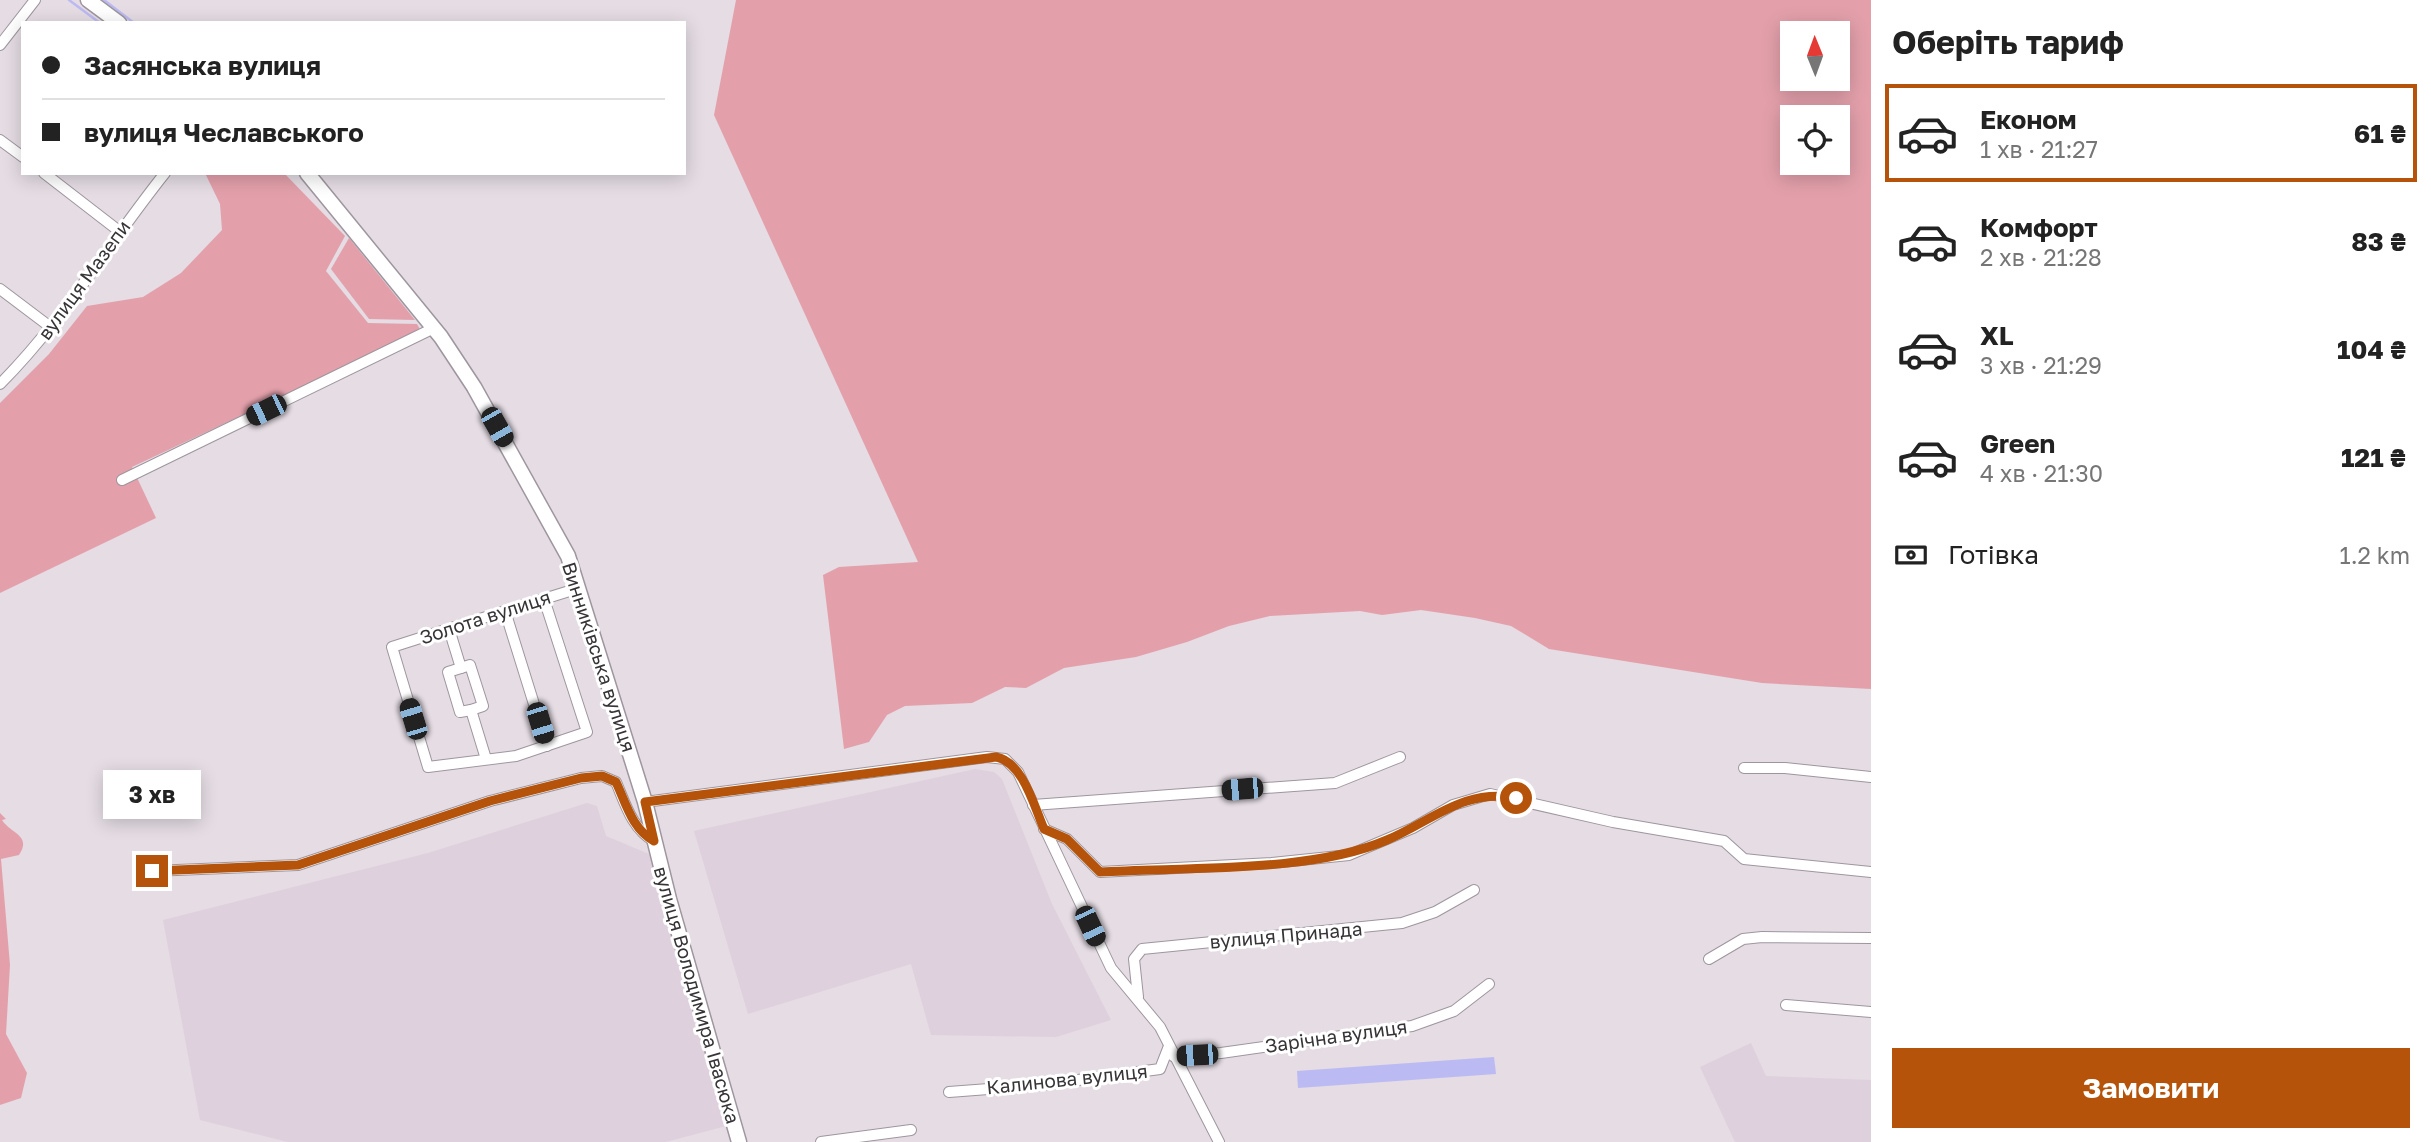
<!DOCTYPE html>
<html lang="uk">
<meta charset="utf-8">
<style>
:root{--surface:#fff;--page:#f2f2f2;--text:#222;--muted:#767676;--line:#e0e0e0;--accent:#b45309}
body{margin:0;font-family:"Golos Text",sans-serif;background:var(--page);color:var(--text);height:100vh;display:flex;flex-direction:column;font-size:26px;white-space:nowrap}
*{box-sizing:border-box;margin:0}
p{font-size:23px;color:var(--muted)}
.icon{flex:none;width:38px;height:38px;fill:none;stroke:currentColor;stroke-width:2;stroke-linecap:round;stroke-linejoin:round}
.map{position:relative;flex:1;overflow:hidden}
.sheet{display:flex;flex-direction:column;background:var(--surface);width:560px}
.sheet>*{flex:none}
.banner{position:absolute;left:21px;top:21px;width:665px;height:154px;border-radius:0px;box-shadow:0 4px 18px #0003;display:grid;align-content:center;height:154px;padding:0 21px;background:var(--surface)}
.needle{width:46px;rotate:359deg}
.fabs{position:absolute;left:1780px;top:21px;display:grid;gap:14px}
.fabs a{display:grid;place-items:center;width:70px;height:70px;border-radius:0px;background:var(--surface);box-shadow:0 4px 18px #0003;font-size:35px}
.end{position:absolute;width:32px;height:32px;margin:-16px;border:9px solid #b45309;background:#fff;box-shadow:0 0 0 4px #fff}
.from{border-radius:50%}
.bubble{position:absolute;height:49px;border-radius:0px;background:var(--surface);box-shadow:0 4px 18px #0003;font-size:23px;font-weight:700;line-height:49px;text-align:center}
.car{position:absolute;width:21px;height:42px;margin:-21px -10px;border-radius:9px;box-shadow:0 0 5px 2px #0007;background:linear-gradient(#222 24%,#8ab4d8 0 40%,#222 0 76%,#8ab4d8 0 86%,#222 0)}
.banner b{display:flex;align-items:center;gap:24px;height:66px;font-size:26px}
.banner b+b{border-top:2px solid var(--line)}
.banner i{width:18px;height:18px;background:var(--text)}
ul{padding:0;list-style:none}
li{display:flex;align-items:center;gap:21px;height:98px;margin:0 14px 10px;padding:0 7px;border:4px solid transparent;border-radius:0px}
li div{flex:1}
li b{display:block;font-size:26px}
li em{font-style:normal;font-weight:700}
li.active{border-color:var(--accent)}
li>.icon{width:63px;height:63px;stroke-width:1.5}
h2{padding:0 21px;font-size:32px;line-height:84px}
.pay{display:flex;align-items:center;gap:18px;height:77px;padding:0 21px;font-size:26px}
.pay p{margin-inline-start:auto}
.button{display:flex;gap:14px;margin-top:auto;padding:14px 21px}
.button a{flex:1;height:80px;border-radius:0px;background:var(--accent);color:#fff;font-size:28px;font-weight:700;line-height:80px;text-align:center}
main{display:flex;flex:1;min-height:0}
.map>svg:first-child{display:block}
</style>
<main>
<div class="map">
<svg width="1871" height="1142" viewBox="0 0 1871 1142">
<rect width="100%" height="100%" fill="#e5dce4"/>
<g fill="#dfd0de">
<path d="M 975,769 L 994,772 L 1002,779 L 1052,904 L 1111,1020 L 1056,1037 L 931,1035 L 911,964 L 748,1014 L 694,831 Z"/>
<path d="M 587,803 L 597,806 L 606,836 L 649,854 L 726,1126 L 666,1142 L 288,1142 L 200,1120 L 163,920 L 428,853 Z"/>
<path d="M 1751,1043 L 1766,1076 L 1871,1080 L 1871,1142 L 1735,1142 L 1700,1067 Z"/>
</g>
<g fill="#e3a0ab" fill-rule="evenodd">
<path d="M 736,0 L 1871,0 L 1871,689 L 1762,683 L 1549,649 L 1511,626 L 1475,618 L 1421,610 L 1382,615 L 1360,611 L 1270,616 L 1229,626 L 1187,642 L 1136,657 L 1064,668 L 1026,688 L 1005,687 L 972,703 L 905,706 L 887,715 L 869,742 L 844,749 L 823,575 L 839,567 L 918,562 L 714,115 ZM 1792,33 L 1838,33 L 1838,79 L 1792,79 ZM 1792,117 L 1838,117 L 1838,163 L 1792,163 Z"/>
<path d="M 205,173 L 284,173 L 345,236 L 326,271 L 368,323 L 417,324 L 421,331 L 132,467 L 156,518 L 0,593 L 0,403 L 49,354 L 87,306 L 143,297 L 181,273 L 222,230 L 220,204 Z"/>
<path d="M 349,238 L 415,320 L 369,319 L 331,269 Z"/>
<path d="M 0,813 L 6,819 L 2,820 C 11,834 32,835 19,855 L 1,859 L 10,965 L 6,1034 L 27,1073 L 21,1098 L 0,1105 Z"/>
</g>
<path fill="#bcbaf3" d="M 1494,1057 L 1496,1074 L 1298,1088 L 1297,1071 Z"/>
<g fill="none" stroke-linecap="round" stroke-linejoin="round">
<g stroke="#bcbaf3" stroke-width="2.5">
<path d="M 69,0 L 100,23"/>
<path d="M 104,0 L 134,23"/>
</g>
<g stroke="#9e969e" stroke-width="12">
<g id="minor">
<path d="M 0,45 L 35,0"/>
<path d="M 0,140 L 23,157"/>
<path d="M 44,173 L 119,231"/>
<path d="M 0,289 L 49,326"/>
<path d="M 0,384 C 63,321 109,243 165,173"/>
<path d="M 122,480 L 434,328"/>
<path d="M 544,599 L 587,732 L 516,756 L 428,767 L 392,647 C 454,627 517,607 579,588"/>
<path d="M 505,611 L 547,746"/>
<path d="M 449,629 L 461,668 L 470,665 L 483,706 L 471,710 L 486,759"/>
<path d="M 461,668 L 448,672 L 460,712 L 471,710"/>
<path d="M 1744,768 L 1785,768 L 1871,777"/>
<path d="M 645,802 L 987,757 L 1005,759 L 1018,772 L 1111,968 L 1160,1027 L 1219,1142"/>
<path d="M 1033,805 L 1335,783 L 1400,757"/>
<path d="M 1044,829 L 1067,839 L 1100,872 L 1272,863 L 1349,855 L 1413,828 L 1453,805 L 1490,794 L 1613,822 L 1724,841 L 1744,859 L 1871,872"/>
<path d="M 152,871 L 298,865 L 490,801 L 581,778 L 602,776 L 616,782 C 625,803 632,829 654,841"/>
<path d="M 1709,959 L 1743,939 L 1762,937 L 1871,938"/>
<path d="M 1138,997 L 1134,959 L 1142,949 L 1402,923 L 1435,912 L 1474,890"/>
<path d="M 1786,1005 L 1871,1012"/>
<path d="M 1173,1056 L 1221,1053 L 1412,1026 L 1454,1011 L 1489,984"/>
<path d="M 949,1092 L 1041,1085 L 1160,1069 L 1169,1046"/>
<path d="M 821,1142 L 911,1130"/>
</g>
</g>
<g stroke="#9e969e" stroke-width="17">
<g id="secondary">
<path d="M 88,0 L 119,23"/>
<path d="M 307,173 L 441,337 L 474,387 L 568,556 L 645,802 L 669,899 L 739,1142"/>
</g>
</g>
<use href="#minor" stroke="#fff" stroke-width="10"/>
<use href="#secondary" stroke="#fff" stroke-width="14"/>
</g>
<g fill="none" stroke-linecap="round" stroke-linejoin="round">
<path stroke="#b45309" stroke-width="9" d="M 152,871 L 298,865 L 490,801 L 581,778 L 602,776 L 616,782 C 626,803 632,829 654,841 L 645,802 L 996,757 C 1023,762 1034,806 1044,829 L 1067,839 L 1100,872 C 1185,867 1311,873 1387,840 C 1432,821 1464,788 1516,798"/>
</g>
<g text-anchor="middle" stroke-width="6" stroke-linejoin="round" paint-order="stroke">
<g font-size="19" fill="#373437" stroke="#fff">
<text transform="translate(84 280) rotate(-54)" y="7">вулиця Мазепи</text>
<text transform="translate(485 617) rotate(-18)" y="7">Золота вулиця</text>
<text transform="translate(599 657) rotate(72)" y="7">Винниківська вулиця</text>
<text transform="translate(1286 935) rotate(-5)" y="7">вулиця Принада</text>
<text transform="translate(697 995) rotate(74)" y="7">вулиця Володимира Івасюка</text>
<text transform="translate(1336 1036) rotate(-8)" y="7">Зарічна вулиця</text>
<text transform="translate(1067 1079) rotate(-6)" y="7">Калинова вулиця</text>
</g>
</g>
</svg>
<div class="fabs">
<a><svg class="needle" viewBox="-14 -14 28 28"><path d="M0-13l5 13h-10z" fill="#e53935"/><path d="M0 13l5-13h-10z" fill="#767676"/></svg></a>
<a><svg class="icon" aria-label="locate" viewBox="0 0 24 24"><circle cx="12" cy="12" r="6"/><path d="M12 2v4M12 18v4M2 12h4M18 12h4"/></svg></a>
</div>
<i class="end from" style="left:1516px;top:798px"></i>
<i class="end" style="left:152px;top:871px"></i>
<div class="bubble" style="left:103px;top:770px;width:98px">3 хв</div>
<i class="car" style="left:266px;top:410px;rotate:244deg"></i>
<i class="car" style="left:497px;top:427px;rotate:150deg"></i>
<i class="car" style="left:413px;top:719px;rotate:343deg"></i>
<i class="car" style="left:540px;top:723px;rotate:163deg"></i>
<i class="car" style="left:1242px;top:789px;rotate:265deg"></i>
<i class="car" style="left:1090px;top:926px;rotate:155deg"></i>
<i class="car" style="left:1197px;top:1055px;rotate:267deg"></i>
<div class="banner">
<b><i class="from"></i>Засянська вулиця</b>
<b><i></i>вулиця Чеславського</b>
</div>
</div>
<section class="sheet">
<h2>Оберіть тариф</h2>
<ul>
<li class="active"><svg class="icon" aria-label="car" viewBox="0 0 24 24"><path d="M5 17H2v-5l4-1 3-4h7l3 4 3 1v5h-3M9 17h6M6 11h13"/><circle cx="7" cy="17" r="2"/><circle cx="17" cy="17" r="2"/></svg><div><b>Економ</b><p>1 хв · 21:27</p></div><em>61 ₴</em></li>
<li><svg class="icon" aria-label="car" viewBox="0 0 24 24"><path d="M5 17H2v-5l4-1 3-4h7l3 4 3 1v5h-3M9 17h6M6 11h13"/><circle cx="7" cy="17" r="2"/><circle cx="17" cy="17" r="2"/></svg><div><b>Комфорт</b><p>2 хв · 21:28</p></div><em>83 ₴</em></li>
<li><svg class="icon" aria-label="car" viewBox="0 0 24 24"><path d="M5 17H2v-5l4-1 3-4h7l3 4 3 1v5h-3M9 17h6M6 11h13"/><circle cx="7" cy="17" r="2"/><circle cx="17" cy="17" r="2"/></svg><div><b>XL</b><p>3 хв · 21:29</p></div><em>104 ₴</em></li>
<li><svg class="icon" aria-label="car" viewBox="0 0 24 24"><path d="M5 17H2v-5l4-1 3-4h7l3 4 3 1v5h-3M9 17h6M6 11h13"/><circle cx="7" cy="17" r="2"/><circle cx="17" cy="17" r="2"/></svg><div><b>Green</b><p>4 хв · 21:30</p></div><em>121 ₴</em></li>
</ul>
<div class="pay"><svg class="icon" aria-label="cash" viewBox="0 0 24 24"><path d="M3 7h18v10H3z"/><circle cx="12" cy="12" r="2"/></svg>Готівка<p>1.2 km</p></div>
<div class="button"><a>Замовити</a></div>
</section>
</main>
